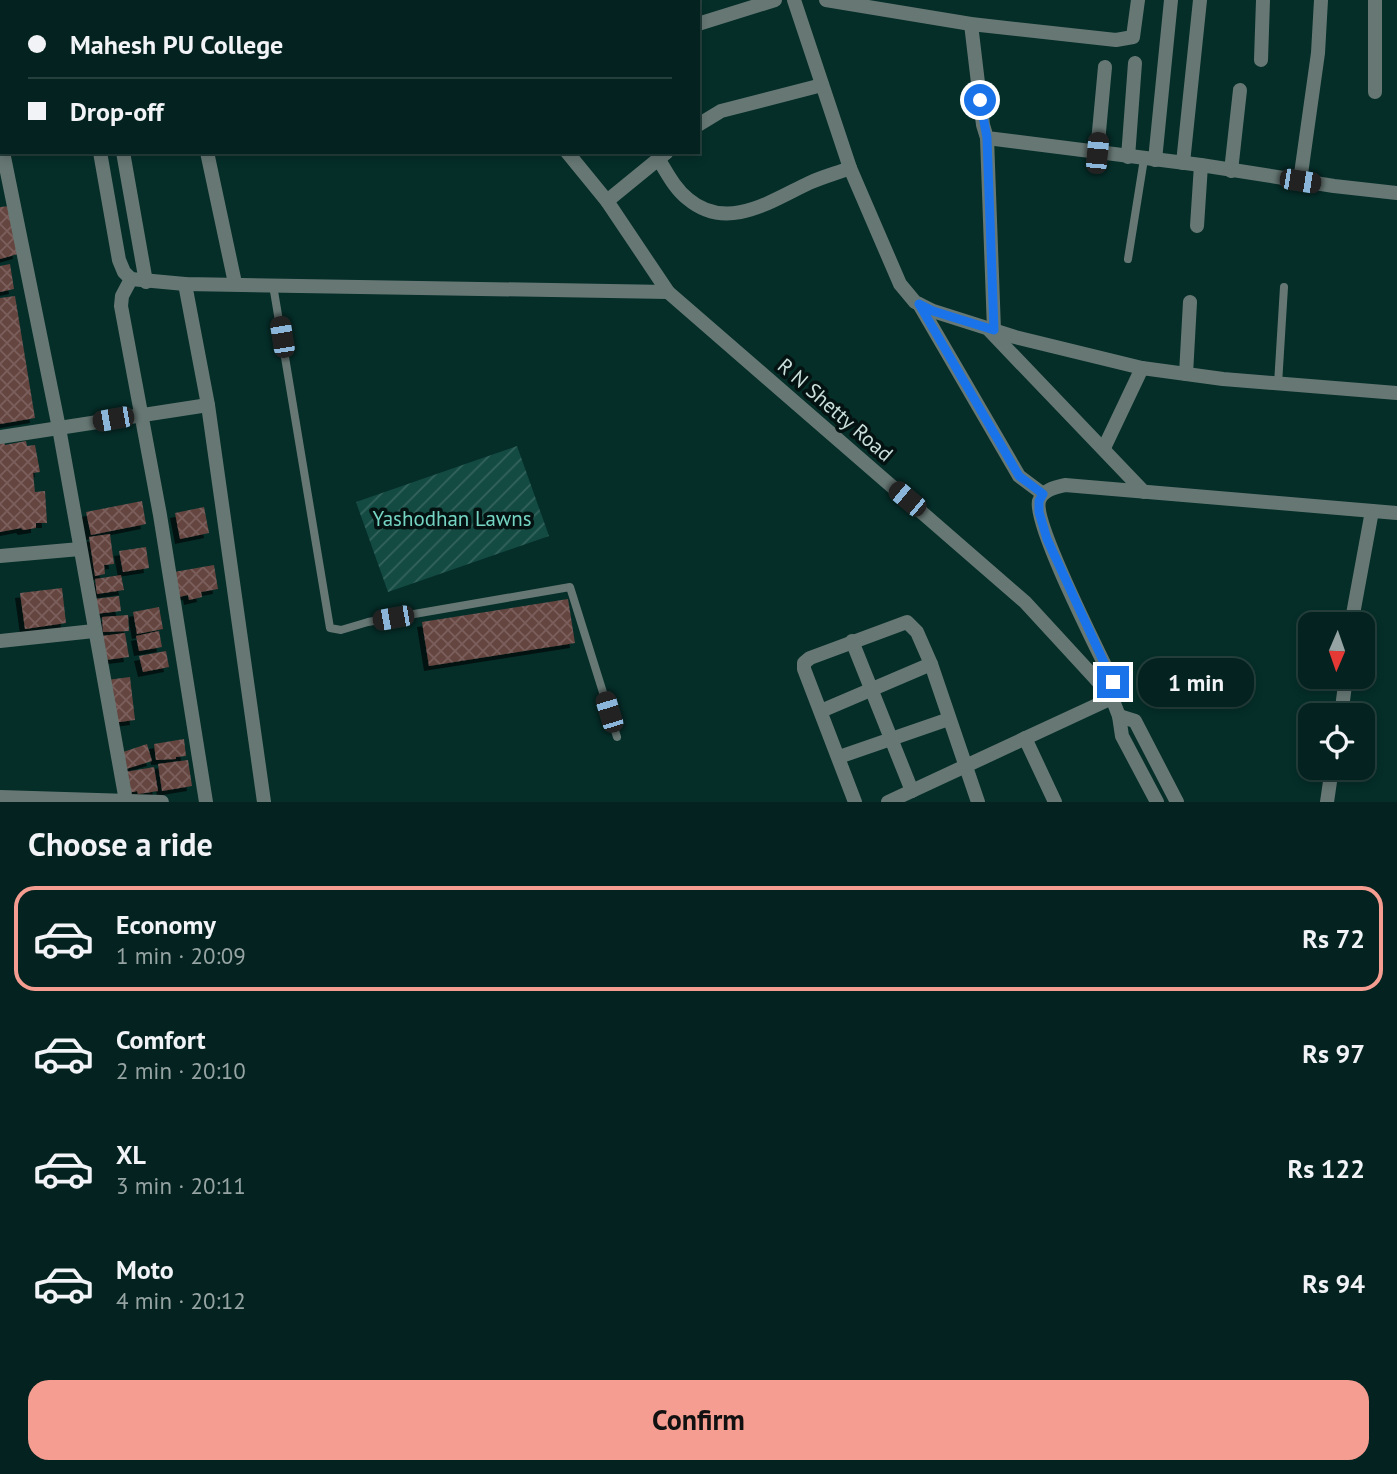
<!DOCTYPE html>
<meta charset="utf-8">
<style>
:root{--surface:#04221f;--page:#0d2a28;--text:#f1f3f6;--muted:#97a4a4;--line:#253f3d;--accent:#f59d90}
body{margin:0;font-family:"PT Sans",sans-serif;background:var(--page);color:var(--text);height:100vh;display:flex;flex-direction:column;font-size:26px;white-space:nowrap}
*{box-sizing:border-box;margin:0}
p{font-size:23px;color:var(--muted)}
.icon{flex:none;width:38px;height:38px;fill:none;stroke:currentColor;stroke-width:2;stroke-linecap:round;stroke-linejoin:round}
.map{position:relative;height:802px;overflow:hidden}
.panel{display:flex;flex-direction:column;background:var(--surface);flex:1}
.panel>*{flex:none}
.guide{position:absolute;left:0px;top:0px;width:700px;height:154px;box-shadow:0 4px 10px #0003,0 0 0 2px var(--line);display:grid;align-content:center;height:154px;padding:0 28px;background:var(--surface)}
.needle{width:46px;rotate:182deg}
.fabs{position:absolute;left:1298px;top:612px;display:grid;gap:14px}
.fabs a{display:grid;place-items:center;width:77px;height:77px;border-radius:14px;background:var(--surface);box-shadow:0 4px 10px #0003,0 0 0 2px var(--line);font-size:35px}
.end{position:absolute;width:32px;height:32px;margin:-16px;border:9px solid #1a73e8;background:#fff;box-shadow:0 0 0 4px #fff}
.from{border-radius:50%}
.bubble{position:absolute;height:49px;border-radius:21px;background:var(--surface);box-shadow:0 4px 10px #0003,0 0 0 2px var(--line);font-size:23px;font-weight:800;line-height:49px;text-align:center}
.car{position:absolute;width:21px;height:42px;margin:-21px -10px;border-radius:9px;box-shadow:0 0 5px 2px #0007;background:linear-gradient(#222 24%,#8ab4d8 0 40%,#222 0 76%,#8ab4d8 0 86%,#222 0)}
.guide b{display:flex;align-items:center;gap:24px;height:66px;font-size:26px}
.guide b+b{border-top:2px solid var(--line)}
.guide i{width:18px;height:18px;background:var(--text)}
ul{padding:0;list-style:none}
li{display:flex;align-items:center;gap:21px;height:105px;margin:0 14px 10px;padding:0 14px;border:4px solid transparent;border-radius:21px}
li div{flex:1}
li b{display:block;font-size:26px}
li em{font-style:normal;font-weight:800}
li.current{border-color:var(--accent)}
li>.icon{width:63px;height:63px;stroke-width:1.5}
h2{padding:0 28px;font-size:32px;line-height:84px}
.primary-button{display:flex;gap:14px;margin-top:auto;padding:14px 28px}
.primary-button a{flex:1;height:80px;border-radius:21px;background:var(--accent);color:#111;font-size:28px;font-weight:800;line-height:80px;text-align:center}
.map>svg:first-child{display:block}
</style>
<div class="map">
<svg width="1397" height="802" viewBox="0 0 1397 802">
<defs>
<pattern id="garden-furrows" width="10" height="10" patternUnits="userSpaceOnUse" patternTransform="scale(1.75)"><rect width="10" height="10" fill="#134a42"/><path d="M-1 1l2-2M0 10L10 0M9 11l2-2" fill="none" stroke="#34645d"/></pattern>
<pattern id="building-cross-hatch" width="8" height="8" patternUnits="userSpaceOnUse" patternTransform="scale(1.75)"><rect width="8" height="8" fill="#654540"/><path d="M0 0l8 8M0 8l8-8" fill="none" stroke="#7a5f5b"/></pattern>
<filter id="shadow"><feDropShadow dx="-5" dy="5" stdDeviation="0" flood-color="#0009"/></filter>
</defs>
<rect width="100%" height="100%" fill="#052e29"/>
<path fill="url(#garden-furrows)" d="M 517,446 L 549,536 L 388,592 L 356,502 Z"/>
<g fill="url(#building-cross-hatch)" filter="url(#shadow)">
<path d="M 11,206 L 18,254 L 0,259 L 0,207 Z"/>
<path d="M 10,264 L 14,289 L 0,292 L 0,266 Z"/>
<path d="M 15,296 L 35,418 L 0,424 L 0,298 Z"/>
<path d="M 26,441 L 27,446 L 35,445 L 40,472 L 33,473 L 35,492 L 45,491 L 47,523 L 36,523 L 36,528 L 23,530 L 21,528 L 0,532 L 0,443 L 4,442 L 5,445 Z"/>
<path d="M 142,501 L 146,524 L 91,535 L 86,512 Z"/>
<path d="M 204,507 L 209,533 L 180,539 L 175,513 Z"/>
<path d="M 110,534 L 114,564 L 104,565 L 105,574 L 95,576 L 89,537 Z"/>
<path d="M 146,547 L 149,568 L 123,572 L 119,551 Z"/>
<path d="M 214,565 L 218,589 L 201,592 L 202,597 L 189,600 L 188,595 L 179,597 L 174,572 Z"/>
<path d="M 121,575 L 124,590 L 97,594 L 95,579 Z"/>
<path d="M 62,588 L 66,623 L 25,629 L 20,593 Z"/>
<path d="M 119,596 L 121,611 L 95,614 L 94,599 Z"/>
<path d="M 568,599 L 575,643 L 429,666 L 422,622 Z"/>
<path d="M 159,607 L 163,629 L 137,634 L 133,612 Z"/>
<path d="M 128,615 L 129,631 L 103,632 L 102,617 Z"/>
<path d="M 159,631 L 162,647 L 139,651 L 136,636 Z"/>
<path d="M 125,633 L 129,657 L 105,660 L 102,636 Z"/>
<path d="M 166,651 L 169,667 L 143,672 L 139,656 Z"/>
<path d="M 130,677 L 135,720 L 112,723 L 107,680 Z"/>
<path d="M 184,739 L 186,756 L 176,757 L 176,759 L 156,760 L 154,744 Z"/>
<path d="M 147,744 L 152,761 L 126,769 L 120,753 Z"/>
<path d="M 188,760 L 192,786 L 162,791 L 158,764 Z"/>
<path d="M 154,767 L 158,791 L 138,794 L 137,791 L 128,793 L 125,772 Z"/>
</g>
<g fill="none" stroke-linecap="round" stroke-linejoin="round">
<g stroke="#677874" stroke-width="8">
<path d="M 1128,259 L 1144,159"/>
<path d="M 273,285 L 330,628 L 341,630 L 368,622 L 570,587 L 617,737"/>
<path d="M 1278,384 L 1284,287"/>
</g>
<g stroke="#677874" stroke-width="14">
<path d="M 72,0 L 73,2"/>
<path d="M 97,0 L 98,2"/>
<path d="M 181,0 L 182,2"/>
<path d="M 567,0 L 568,2"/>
<path d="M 794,0 L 850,168 L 900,284 L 915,302 L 933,311 L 1015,337 L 1142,368 L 1223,379 L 1397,393"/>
<path d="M 826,0 L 971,24 L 1116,40 L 1133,37 L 1138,0"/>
<path d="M 1375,0 L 1375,92"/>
<path d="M 7,2 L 20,0"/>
<path d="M 368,2 L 370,0"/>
<path d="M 531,2 L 533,0"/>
<path d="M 698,24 L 775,0"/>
<path d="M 971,24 L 983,125 L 987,138 L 1201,165 L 1334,186 L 1397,193"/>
<path d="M 1261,60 L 1263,0"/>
<path d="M 698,125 L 721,111 L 822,85"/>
<path d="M 987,138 L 994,330"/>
<path d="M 3,152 L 59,428 L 126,801"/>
<path d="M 100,152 L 119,260 L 124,272 L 131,279 L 185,284 L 668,292"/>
<path d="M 123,152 L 146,282"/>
<path d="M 207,152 L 235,283"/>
<path d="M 1097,153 L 1105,67"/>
<path d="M 1128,157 L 1135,63"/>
<path d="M 659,160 C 667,173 675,189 688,199 C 727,232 771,201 809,183 C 822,177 837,173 850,168"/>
<path d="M 1155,160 L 1171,0"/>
<path d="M 1183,163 L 1200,0"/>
<path d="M 1231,171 L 1240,90"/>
<path d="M 1300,181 L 1318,53 L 1321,0"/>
<path d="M 607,201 L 667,152"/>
<path d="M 1197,226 L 1201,165"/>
<path d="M 131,279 L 122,296 L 121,306 L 160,515 L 206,802"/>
<path d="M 185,284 L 208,405 L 264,802"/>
<path d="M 919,304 L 1019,476 L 1043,494"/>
<path d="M 990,331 L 1144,492"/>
<path d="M 1186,374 L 1190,302"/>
<path d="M 0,437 L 208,405"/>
<path d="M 1104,448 L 1142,368"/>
<path d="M 0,556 L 80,549"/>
<path d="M 1351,625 L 1372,511"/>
<path d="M 0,641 L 94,631"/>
<path d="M 852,641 L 912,791"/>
<path d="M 821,711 L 931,664"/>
<path d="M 1341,716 L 1346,677"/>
<path d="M 1025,738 L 1055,802"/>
<path d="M 839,757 L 949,719"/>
<path d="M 0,797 L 162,802"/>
<path d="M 855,802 L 804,669 L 804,663 L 810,658 L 907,622 L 917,632 L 931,664 L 978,802"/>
<path d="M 888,802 L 1112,698"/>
<path d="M 1327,802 L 1332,768"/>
</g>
<g stroke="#677874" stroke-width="14">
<path d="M 456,0 L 458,2"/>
<path d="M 567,152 L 607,201 L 668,292 L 1025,602 L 1094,677 L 1112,698 L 1119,716 L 1122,736 L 1157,802"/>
<path d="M 1112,698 L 1113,682 C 1100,654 1033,524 1039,501 C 1042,490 1056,487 1065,485 L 1397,513"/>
<path d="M 1119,716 L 1135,721 L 1177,802"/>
</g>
</g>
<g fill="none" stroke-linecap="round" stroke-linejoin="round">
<path stroke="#1a73e8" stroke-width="9" d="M 980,100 L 987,138 L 994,330 L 933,311 L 919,304 L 1019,476 L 1043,494 L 1039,501 L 1039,512 L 1047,539 L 1113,682"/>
</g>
<g text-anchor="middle" stroke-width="7" stroke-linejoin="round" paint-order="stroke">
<g font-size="21" fill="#cadeda" stroke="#041311">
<text transform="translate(835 410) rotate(41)" y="7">R N Shetty Road</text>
</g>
<g font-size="21" fill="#75d4c3" stroke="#041311">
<text x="452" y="526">Yashodhan Lawns</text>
</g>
</g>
</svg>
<div class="fabs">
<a><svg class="needle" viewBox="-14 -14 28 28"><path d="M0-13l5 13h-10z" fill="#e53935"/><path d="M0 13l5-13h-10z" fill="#97a4a4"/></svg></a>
<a><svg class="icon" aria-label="locate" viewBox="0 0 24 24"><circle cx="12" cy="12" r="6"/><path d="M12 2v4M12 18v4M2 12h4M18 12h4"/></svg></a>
</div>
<i class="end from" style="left:980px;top:100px"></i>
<i class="end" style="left:1113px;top:682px"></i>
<div class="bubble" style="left:1138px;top:658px;width:116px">1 min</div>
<i class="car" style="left:1097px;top:153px;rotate:5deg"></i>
<i class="car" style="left:1300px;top:181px;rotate:99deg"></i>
<i class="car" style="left:282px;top:337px;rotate:351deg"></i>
<i class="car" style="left:113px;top:419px;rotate:260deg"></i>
<i class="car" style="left:907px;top:499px;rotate:310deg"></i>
<i class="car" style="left:393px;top:618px;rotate:260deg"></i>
<i class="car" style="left:609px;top:712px;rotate:343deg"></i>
<div class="guide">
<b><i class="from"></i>Mahesh PU College</b>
<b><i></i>Drop-off</b>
</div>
</div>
<section class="panel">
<h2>Choose a ride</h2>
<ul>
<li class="current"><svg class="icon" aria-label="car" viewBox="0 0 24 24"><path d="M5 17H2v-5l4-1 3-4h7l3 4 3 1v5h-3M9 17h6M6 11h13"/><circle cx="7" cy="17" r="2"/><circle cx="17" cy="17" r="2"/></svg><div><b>Economy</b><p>1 min · 20:09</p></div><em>Rs 72</em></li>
<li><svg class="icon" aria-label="car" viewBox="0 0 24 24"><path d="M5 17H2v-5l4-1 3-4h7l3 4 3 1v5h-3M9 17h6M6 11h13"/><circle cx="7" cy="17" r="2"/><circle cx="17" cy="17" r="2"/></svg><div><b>Comfort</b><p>2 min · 20:10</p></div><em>Rs 97</em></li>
<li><svg class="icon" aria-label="car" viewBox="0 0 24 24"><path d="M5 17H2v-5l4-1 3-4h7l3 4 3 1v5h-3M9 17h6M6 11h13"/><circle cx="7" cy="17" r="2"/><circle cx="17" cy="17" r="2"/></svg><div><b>XL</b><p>3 min · 20:11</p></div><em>Rs 122</em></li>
<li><svg class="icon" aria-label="car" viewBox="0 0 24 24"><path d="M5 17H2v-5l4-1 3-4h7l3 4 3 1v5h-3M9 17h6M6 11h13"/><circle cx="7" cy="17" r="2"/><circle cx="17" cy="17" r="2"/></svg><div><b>Moto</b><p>4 min · 20:12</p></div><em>Rs 94</em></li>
</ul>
<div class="primary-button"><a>Confirm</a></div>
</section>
